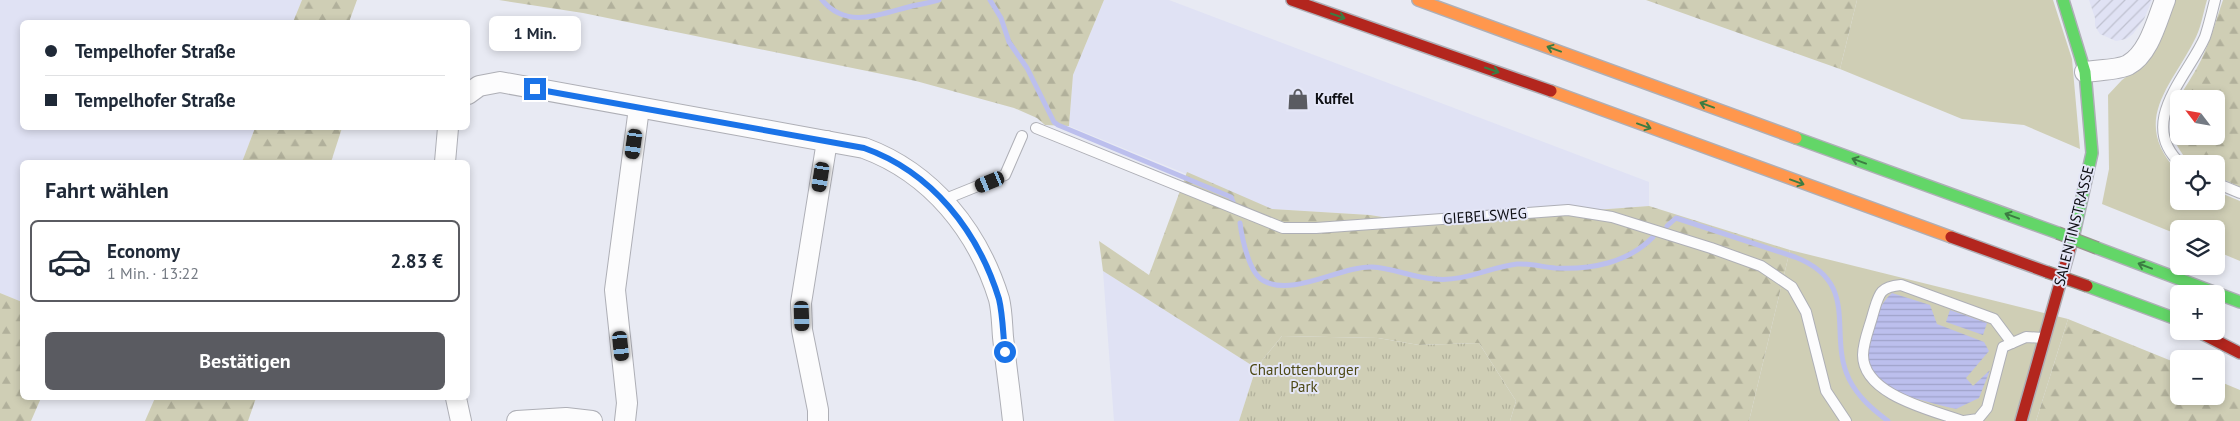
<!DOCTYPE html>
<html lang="de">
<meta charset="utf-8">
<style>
:root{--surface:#fff;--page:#f6f6f7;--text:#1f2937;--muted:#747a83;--line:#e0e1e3;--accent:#5a5b61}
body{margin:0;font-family:"PT Sans",sans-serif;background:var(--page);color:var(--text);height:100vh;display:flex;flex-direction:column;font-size:19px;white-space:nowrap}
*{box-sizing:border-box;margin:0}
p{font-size:16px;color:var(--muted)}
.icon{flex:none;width:28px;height:28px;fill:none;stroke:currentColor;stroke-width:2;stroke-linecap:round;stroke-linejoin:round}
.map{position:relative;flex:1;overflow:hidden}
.details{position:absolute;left:20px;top:160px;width:450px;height:240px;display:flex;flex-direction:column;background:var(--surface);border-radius:8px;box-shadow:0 2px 8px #0003}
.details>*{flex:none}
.hud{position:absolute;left:20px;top:20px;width:450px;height:110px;border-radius:8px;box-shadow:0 2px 8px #0003;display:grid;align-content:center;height:110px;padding:0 25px;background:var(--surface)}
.needle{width:32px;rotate:301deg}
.buttons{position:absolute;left:2170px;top:90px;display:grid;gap:10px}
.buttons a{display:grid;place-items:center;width:55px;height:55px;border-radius:8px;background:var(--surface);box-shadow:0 2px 8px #0003;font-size:25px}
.end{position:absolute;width:22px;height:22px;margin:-11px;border:6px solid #1a73e8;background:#fff;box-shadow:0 0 0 2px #fff}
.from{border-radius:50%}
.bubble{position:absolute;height:35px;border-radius:8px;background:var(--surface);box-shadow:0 2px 8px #0003;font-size:16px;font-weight:600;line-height:35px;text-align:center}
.car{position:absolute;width:15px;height:30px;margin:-15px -8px;border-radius:6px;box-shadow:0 0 4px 1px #0007;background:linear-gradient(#222 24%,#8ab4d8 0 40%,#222 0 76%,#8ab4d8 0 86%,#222 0)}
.hud b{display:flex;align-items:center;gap:18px;height:48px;font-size:19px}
.hud b+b{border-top:1px solid var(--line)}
.hud i{width:12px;height:12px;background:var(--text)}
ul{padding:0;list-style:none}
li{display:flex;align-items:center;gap:15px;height:82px;margin:0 10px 8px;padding:0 15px;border:2px solid transparent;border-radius:8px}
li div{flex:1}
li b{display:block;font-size:19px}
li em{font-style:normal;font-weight:600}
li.active{border-color:var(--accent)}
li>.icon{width:45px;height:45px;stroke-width:1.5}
h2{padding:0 25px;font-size:22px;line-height:60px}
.button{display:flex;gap:10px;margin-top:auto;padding:10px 25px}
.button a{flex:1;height:58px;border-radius:8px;background:var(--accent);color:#fff;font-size:20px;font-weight:600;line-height:58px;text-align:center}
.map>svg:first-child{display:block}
</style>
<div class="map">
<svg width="2240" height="421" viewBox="0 0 2240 421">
<defs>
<pattern id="industrial-furrows" width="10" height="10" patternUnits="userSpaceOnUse" patternTransform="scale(1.25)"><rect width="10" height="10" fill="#e0e2f4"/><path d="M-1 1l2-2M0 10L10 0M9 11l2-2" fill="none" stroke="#bfc1d0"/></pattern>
<pattern id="forest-firs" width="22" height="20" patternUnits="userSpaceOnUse" patternTransform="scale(1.25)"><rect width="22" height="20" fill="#cfceb5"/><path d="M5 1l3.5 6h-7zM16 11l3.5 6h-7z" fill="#b1b09b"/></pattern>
<pattern id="park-tufts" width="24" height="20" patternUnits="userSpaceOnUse" patternTransform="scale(1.25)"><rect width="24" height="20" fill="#cfceb5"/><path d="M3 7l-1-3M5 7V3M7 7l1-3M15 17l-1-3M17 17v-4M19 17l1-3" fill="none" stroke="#b1b09b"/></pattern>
<pattern id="water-rules" width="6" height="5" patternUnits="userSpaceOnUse" patternTransform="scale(1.25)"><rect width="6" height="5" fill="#bcbfed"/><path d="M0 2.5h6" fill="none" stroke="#a0a3ca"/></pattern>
</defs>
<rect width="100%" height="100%" fill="#e8eaf3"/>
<g fill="#e0e2f4">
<path d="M 0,0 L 302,0 L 293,22 L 22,22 L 22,128 L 255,128 L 242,162 L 22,162 L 22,302 L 0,293 Z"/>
<path d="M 1104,0 L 1169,0 L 1649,182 L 1649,206 L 1418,223 L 1370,215 L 1272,209 L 1069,126 L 1073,75 Z"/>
<path d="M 1103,271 L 1256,368 L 1239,421 L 1114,421 Z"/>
</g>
<path fill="url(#industrial-furrows)" d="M 2089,0 L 2152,0 L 2144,19 L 2133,34 L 2126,39 L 2116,41 L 2100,34 L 2095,26 L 2095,18 Z"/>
<g fill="#cfceb5">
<path d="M 1857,0 L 2053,0 L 2072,59 L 2080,149 L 2024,125 L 1962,119 L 1840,69 Z"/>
<path d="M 2175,0 L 2207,0 C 2203,13 2201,29 2194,41 C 2170,88 2130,122 2179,173 L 2179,201 L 2216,201 L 2216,191 L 2240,201 L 2240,261 L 2216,251 L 2216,229 L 2179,229 L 2179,235 L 2102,204 L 2109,169 L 2108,95 L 2122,80 L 2141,66 Z"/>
<path d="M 1790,250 L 2068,319 L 2036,421 L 1749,421 Z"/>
</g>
<g fill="url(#forest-firs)" fill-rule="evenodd">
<path d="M 302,0 L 357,0 L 349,22 L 293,22 Z"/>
<path d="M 499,0 L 1104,0 L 1073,75 L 1069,126 L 1045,125 L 1037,118 L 1014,108 L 916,81 L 583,13 Z"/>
<path d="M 1646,0 L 1857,0 L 1840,69 Z"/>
<path d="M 2223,0 L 2240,0 L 2240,187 L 2216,176 L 2216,164 L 2189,162 C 2151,118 2184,97 2202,58 C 2211,39 2216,20 2223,0 ZM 2179,99 L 2216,99 L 2216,136 L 2179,136 Z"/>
<path d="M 255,128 L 342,128 L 331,162 L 242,162 Z"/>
<path d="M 1187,172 L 1272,209 L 1370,215 L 1418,223 L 1649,206 L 1790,250 L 1749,421 L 1510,421 L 1516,401 L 1479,343 L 1419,345 L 1378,338 L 1282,336 L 1256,368 L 1103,271 L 1099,241 L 1149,275 Z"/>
<path d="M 0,293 L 22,302 L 22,398 L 41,398 L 31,421 L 0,421 Z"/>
<path d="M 2068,319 L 2179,364 L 2179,396 L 2216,396 L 2216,380 L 2240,390 L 2240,421 L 2036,421 Z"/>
<path d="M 155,398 L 256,398 L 248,421 L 145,421 Z"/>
</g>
<path fill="url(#park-tufts)" d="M 1282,336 L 1378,338 L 1419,345 L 1479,343 L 1516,401 L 1510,421 L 1239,421 L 1256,368 Z"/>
<g fill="url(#water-rules)">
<path d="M 1892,293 L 1930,305 L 1937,324 L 1984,342 L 1989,351 L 1966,378 L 1973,386 L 1990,370 L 1979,398 L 1956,409 C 1929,402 1869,392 1866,356 C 1865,349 1870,340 1872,333 C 1877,317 1879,304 1892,293 Z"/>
<path d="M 1950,310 L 1987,323 L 1983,335 L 1946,322 Z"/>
</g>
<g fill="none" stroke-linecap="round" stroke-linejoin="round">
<g stroke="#bcbfed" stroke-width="5">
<path d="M 822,0 C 847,30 881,14 912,6 C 921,4 930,3 939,0"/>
<path d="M 990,0 L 1001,18 L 1009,42 L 1027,68 L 1054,122 L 1058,125 L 1231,197 L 1233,202"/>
<path d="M 1240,223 C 1242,238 1249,274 1264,281 C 1293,297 1341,266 1372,267 C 1393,268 1414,278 1435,279 C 1464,282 1490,267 1517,264 C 1529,263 1543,267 1555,268 C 1590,270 1628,263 1653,237"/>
<path d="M 1667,226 L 1676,218 L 1795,257 C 1862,283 1827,334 1849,379 C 1858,397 1872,409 1888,421"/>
</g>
<g stroke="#aeafb6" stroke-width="12">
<g id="lane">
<path d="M 1036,128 L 1283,228 L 1316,228 L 1568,210 L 1612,217 L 1711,248 L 1761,266 L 1792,287 L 1806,312 L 1826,391 L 1846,421"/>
<path d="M 2181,164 C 2136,123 2188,76 2205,37 C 2209,25 2212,12 2215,0"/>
<path d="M 2216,183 L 2240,193"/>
<path d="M 943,200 L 1005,175 L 1022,136"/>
<path d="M 1962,421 C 1932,410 1863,395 1863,355 C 1863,342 1870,326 1873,314 C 1879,294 1879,287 1901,285 L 1994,319 L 2012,343"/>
<path d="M 1964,421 L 1978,419 L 1987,408 L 2003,347 L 2026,337 L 2043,338"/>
</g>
</g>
<g stroke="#aeafb6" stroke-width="22">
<g id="street">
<path d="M 2085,72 C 2096,70 2119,70 2128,65 C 2149,54 2157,20 2165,0"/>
<path d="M 468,94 L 479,86 L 500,82 L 864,148 C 932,173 978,231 999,299 C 1002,311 1002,325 1003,337 C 1006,365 1010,393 1013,421"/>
<path d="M 445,162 L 448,128"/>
<path d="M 456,398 L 461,421"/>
<path d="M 517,421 L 566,418 L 592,421"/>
<path d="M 625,421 L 627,403 L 615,290 L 639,108"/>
<path d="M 818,421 L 818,410 L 802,330 L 801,303 L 827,141"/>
</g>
</g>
<g stroke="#aeafb6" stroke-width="14">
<g id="fast">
<path d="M 2063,0 L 2085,72 L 2092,153 L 2074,234"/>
<path d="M 1796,138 L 2058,233"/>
<path d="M 2097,248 L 2240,302"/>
<path d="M 2087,286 L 2179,320"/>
</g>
</g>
<g stroke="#aeafb6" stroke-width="14">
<g id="slow">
<path d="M 1418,0 L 1796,138"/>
<path d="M 1551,91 L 1951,237"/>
</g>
</g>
<g stroke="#aeafb6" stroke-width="14">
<g id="jam">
<path d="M 1292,0 L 1551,91"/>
<path d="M 1951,237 L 2047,272"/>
<path d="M 2197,331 L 2240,353"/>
<path d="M 2021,421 L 2074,234"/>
</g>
</g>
<use href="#lane" stroke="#fcfcfd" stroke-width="10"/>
<use href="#street" stroke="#fcfcfd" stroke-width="20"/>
<use href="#fast" stroke="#63d668" stroke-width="11"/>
<use href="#slow" stroke="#ff974d" stroke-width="11"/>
<use href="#jam" stroke="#b3261e" stroke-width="11"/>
<g stroke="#97968e" stroke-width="14" stroke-linecap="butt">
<path id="fast-bridge" d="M 2058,233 L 2097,248"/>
</g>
<g stroke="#97968e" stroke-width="14" stroke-linecap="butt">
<path id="jam-bridge" d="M 2047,272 L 2087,286"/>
</g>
<use href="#fast-bridge" stroke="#63d668" stroke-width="11"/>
<use href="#jam-bridge" stroke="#b3261e" stroke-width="11"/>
</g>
<defs><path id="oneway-shaft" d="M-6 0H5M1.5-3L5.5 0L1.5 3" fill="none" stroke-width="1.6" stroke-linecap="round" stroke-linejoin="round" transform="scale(1.25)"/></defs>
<g stroke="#3c7c42">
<use href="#oneway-shaft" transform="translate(1338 16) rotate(19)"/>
<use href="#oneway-shaft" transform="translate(1554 49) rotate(-160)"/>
<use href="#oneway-shaft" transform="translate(1492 70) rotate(19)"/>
<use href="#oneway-shaft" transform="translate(1707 105) rotate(-160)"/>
<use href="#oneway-shaft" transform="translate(1644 126) rotate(20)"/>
<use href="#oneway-shaft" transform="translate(1859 161) rotate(-160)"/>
<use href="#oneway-shaft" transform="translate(1797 182) rotate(20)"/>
<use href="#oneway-shaft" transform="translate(2012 216) rotate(-160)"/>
<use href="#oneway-shaft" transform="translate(2145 266) rotate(-159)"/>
</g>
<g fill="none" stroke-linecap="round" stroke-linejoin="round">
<path stroke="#1a73e8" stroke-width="6" d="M 535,89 L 864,148 C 932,172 978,231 999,299 C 1003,316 1003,335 1005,352"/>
</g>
<defs>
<g id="shop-bare" transform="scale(1.725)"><path d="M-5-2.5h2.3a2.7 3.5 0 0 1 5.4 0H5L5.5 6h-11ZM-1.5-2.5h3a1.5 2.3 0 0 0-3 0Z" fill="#5a5b61" stroke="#e4e6f7" stroke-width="2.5" paint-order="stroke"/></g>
</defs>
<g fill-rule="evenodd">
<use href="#shop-bare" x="1298" y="99"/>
</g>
<g text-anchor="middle" stroke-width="4" stroke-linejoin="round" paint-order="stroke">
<g font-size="15" font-weight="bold" fill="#0d0e13" stroke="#e4e6f7" text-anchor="start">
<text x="1315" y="104">Kuffel</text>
</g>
<g font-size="15" fill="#0d0e13" stroke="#e4e6f7">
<text transform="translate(1485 216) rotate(-4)" y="5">GIEBELSWEG</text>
<text transform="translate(2074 226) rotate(-76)" y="5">SALENTINSTRASSE</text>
</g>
<g font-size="15" fill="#4d4915" stroke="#e4e6f7">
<text x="1304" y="375">Charlottenburger<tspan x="1304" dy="17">Park</tspan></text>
</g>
</g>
</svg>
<div class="buttons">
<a><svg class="needle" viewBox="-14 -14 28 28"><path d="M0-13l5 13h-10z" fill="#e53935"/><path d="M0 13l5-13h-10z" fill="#747a83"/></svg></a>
<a><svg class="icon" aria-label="locate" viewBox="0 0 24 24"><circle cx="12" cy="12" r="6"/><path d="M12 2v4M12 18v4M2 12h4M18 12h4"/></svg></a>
<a><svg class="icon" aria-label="layers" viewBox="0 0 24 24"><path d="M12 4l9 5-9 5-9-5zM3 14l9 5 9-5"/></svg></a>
<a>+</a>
<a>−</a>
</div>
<i class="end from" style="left:1005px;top:352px"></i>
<i class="end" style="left:535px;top:89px"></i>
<div class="bubble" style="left:489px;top:16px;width:92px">1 Min.</div>
<i class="car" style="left:634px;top:144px;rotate:188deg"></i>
<i class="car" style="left:821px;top:177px;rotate:189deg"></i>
<i class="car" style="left:990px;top:182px;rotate:248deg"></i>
<i class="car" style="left:802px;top:316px;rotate:178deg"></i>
<i class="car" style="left:621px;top:346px;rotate:174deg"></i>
<div class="hud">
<b><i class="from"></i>Tempelhofer Straße</b>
<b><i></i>Tempelhofer Straße</b>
</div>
<section class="details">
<h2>Fahrt wählen</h2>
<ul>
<li class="active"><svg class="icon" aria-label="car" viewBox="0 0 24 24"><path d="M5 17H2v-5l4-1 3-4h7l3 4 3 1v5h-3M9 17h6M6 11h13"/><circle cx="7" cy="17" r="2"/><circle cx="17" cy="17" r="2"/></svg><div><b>Economy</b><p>1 Min. · 13:22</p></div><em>2.83 €</em></li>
</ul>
<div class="button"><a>Bestätigen</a></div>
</section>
</div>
